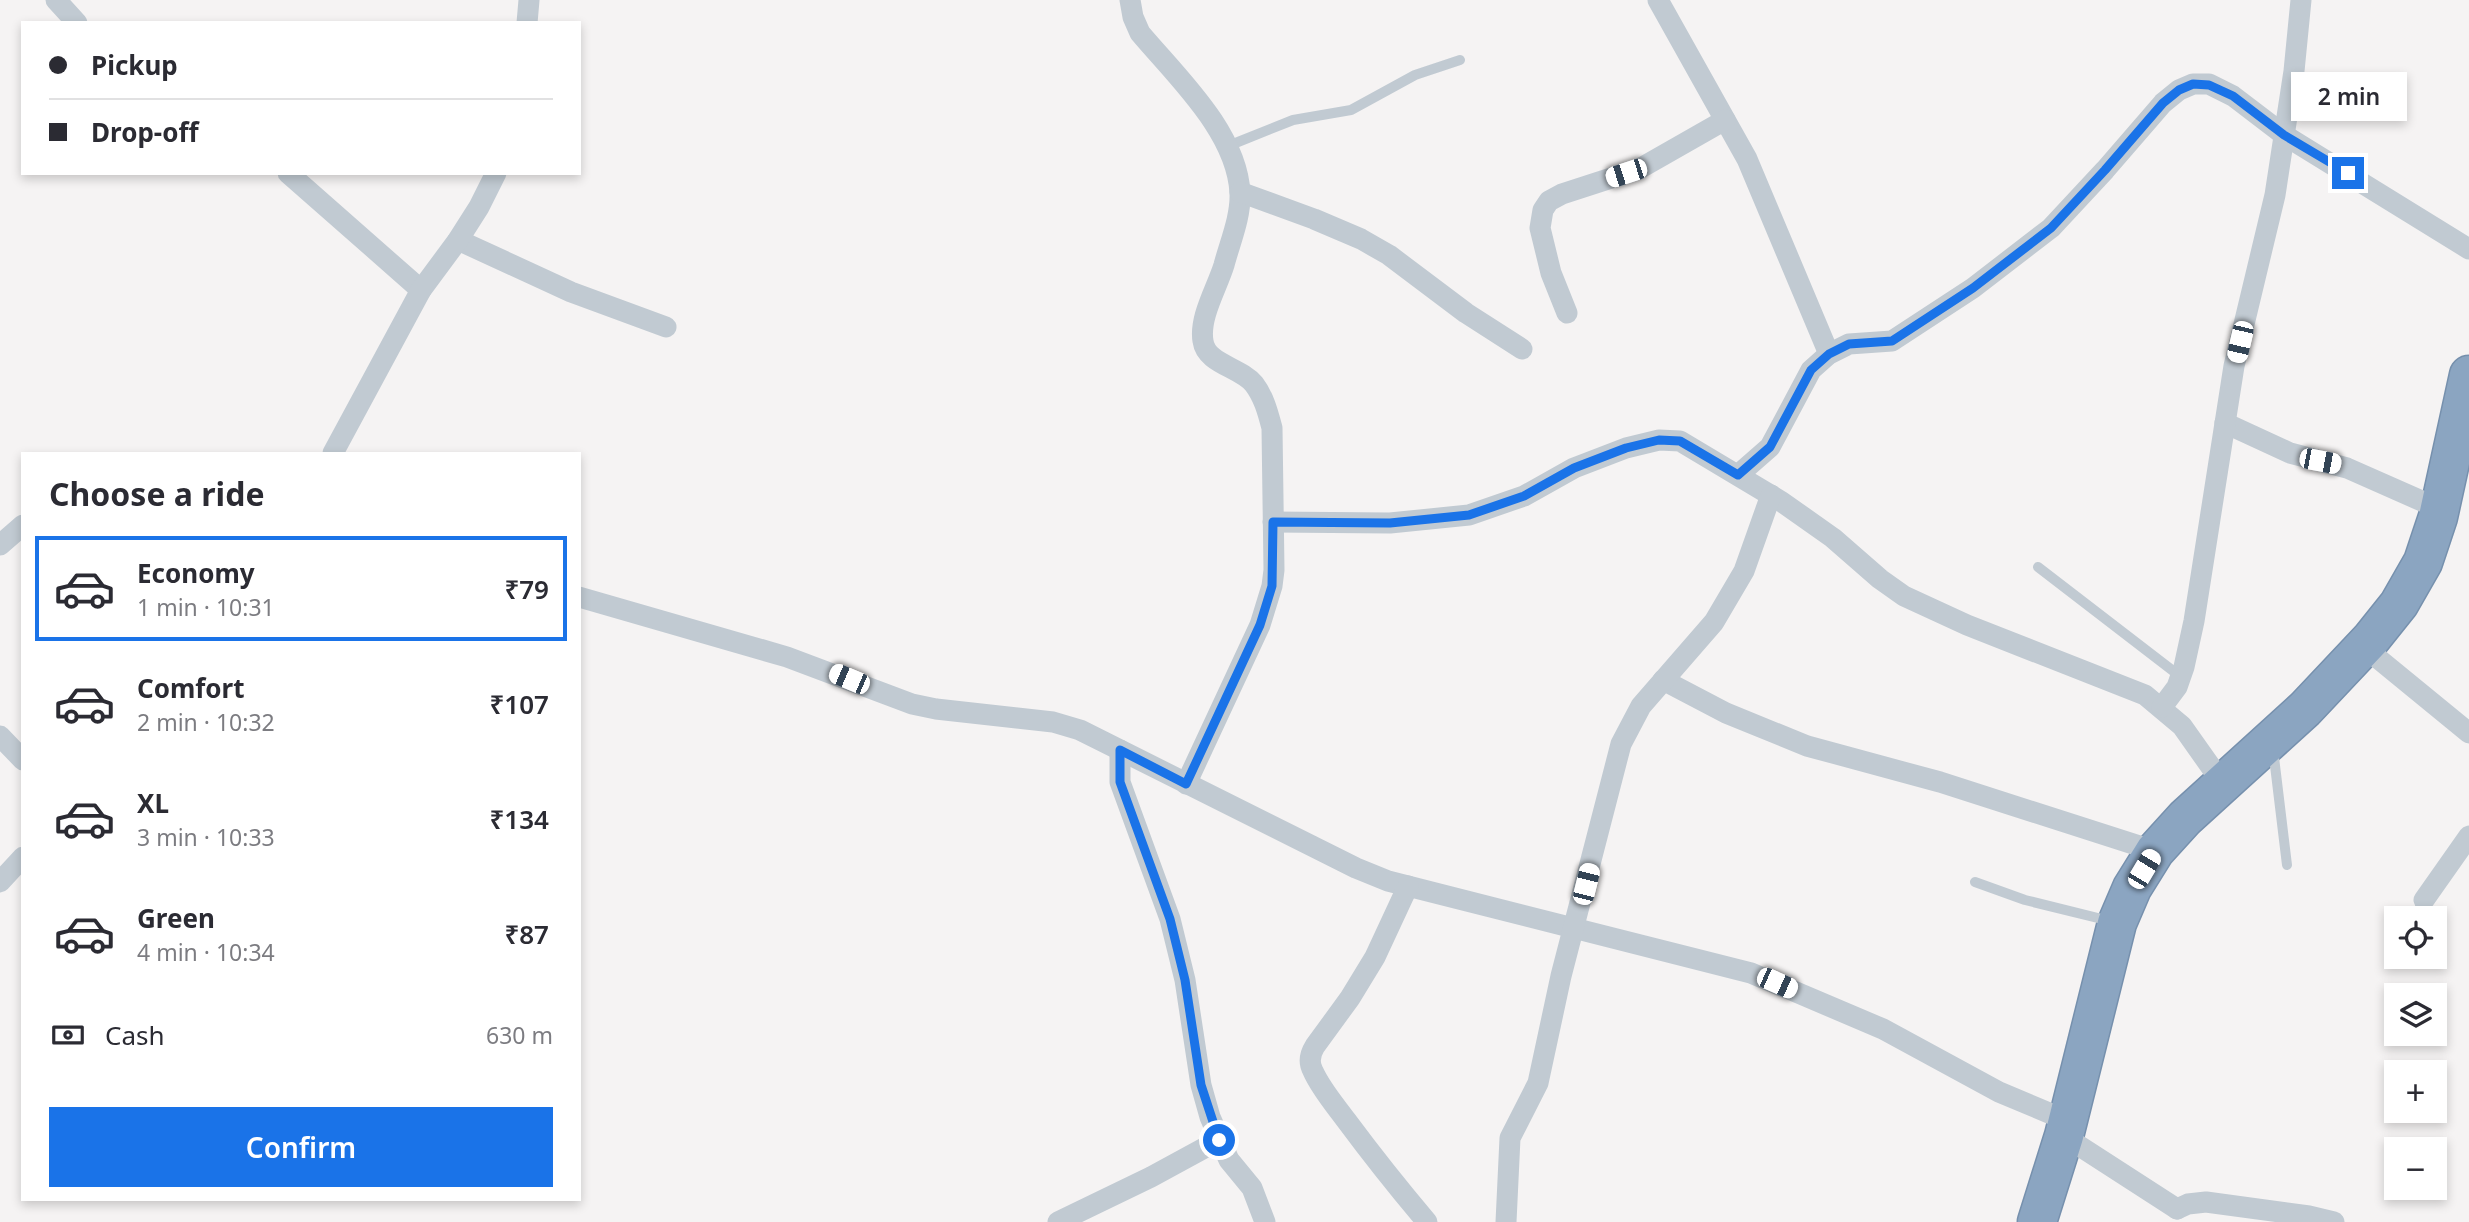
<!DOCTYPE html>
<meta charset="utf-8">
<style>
:root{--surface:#fff;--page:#f2f2f3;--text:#2b2b33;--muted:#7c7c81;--line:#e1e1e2;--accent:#1a73e8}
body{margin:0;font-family:"Noto Sans",sans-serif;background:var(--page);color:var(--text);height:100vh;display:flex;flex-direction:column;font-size:26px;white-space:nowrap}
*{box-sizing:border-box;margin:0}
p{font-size:23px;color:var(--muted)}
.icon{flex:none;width:38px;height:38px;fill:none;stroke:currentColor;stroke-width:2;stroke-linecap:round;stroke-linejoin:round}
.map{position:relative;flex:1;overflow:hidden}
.drawer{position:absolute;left:21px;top:452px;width:560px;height:749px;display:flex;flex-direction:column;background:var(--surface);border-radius:0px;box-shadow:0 4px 10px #0003}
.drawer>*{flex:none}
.banner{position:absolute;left:21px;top:21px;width:560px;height:154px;border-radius:0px;box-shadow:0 4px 10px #0003;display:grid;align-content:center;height:154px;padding:0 28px;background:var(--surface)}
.buttons{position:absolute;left:2384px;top:906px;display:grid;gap:14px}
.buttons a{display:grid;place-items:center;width:63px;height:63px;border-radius:0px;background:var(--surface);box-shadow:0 4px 10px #0003;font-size:35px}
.end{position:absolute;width:32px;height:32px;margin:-16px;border:9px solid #1a73e8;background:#fff;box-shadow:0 0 0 4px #fff}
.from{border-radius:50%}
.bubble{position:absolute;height:49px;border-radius:0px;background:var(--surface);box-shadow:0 4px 10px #0003;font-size:23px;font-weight:600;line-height:49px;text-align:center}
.car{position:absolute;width:21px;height:42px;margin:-21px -10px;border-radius:9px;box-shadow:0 0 5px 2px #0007;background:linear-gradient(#fff 24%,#345 0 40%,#fff 0 76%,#345 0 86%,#fff 0)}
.banner b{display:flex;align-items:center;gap:24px;height:66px;font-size:26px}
.banner b+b{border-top:2px solid var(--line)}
.banner i{width:18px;height:18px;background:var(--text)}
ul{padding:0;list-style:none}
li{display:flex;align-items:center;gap:21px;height:105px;margin:0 14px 10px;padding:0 14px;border:4px solid transparent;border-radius:0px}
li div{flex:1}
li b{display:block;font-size:26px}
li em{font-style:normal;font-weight:600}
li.selected{border-color:var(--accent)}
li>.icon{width:63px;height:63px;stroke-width:1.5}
h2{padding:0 28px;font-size:32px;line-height:84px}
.pay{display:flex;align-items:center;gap:18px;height:77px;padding:0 28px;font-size:26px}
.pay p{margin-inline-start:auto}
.button{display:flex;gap:14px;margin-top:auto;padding:14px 28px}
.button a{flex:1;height:80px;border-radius:0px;background:var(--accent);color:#fff;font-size:28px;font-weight:600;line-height:80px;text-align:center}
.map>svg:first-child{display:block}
</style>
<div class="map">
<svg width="2469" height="1222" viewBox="0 0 2469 1222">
<rect width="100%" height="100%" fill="#f5f3f3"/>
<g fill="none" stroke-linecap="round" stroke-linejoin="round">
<g stroke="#7690ad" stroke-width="41">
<path id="highway" d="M 2037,1222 L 2064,1136 L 2117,923 L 2132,888 L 2155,851 L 2185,818 L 2305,709 L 2371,639 L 2399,604 L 2423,562 L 2438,517 L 2469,375"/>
</g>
<g stroke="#c1cad2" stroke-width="10">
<path d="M 1228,146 L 1293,120 L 1351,110 L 1415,75 L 1460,60"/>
<path d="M 2038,567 L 2181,677"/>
<path d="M 2273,749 L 2287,865"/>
<path d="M 1975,882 L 2025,900 L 2110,921"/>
</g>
<g stroke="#c1cad2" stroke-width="21">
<path d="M 56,0 L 77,23"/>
<path d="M 1130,0 L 1133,17 L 1140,33 C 1177,77 1237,132 1240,193 C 1241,217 1230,242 1224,265 C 1217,288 1199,317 1203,341 C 1206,364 1240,367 1254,384 C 1264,397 1268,413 1272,428 L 1274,570 L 1272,586 L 1260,625 L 1186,784"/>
<path d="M 1658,0 L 1747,159 L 1829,354"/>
<path d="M 527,23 L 529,0"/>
<path d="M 288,173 L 421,290"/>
<path d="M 1240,192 L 1314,219 L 1361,239 L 1389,255 L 1466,313 L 1522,349"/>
<path d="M 458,240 L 571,292 L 666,327"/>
<path d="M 1567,313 L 1551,273 L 1540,228 L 1543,210 L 1549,201 L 1562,194 L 1639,169 L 1725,120"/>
<path d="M 2225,423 L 2290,453 L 2347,468 L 2440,509"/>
<path d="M 333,453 L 421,290 L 458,240 L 479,207 L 496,173"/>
<path d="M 1738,475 L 1770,447 L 1811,370 L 1829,354 L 1849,344 L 1892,341 L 1973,288 L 2051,228 L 2105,170 L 2163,103 L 2179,90 L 2193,84 L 2209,84 L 2233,96 L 2284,135 L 2469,249"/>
<path d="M 1273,522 L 1390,523 L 1469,515 L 1524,496 L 1574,468 L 1626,448 L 1659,440 L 1680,441 L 1782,502 L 1833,538 L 1880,579 L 1904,596 L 1967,625 L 2145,695 L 2182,726 L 2223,784"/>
<path d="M 0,545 L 23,525"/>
<path d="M 579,597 L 787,657 L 912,704 L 936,709 L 1053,722 L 1080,730 L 1356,868 L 1388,881 L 1751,973 L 1883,1029 L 1999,1092 L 2068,1121"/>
<path d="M 2364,647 L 2469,733"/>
<path d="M 1663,680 L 1726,713 L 1807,746 L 1940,782 L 2155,851"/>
<path d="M 2162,707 L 2177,687 L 2184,667 L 2194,621 L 2234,366 L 2275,195 L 2294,71 L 2301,0"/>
<path d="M 0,736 L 23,760"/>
<path d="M 1120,750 L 1120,782 L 1170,919 L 1185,980 L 1201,1085 L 1210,1117 L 1229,1160 L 1252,1188 L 1265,1222"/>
<path d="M 0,882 L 23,857"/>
<path d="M 1408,886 L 1375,957 L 1350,998 L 1315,1046 C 1310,1054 1308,1062 1313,1071 C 1321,1089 1335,1105 1346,1120 C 1372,1155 1399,1189 1427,1222"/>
<path d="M 2424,900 L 2469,836"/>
<path d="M 2064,1136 L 2177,1209"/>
<path d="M 2177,1209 L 2188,1204 L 2206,1202 L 2309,1216 L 2334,1222"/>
<path d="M 1058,1222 L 1151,1177 L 1219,1140"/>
<path d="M 1506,1222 L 1510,1138 L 1538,1083 L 1561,976 L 1621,744 L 1641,706 L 1714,622 L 1744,571 L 1771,495"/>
</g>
<use href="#highway" stroke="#8ba5c1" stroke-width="38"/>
</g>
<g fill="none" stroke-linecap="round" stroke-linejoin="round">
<path stroke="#1a73e8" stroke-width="9" d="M 1219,1140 L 1201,1085 L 1185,980 L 1170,919 L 1120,782 L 1120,750 L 1186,784 L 1260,625 L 1272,586 L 1273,522 L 1390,523 L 1469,515 L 1524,496 L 1574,468 L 1626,448 L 1659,440 L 1680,441 L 1738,475 L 1770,447 L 1811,370 L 1829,354 L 1849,344 L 1892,341 L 1973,288 L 2051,228 L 2105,170 L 2163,103 L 2179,90 L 2193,84 L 2209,85 L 2233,96 L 2284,135 L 2348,173"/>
</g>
</svg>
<div class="buttons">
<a><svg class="icon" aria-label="locate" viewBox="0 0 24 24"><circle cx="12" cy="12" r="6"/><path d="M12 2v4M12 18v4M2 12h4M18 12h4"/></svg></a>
<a><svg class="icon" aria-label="layers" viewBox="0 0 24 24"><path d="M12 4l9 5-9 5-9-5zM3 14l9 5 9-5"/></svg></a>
<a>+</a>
<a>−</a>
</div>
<i class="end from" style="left:1219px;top:1140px"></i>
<i class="end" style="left:2348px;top:173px"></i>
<div class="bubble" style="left:2291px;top:72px;width:116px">2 min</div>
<i class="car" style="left:1626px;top:173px;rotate:252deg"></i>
<i class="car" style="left:2240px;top:342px;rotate:193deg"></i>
<i class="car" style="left:2320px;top:461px;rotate:101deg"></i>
<i class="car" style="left:849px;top:679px;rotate:293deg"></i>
<i class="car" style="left:2144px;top:869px;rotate:31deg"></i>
<i class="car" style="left:1586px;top:884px;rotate:14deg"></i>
<i class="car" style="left:1777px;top:983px;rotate:114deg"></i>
<div class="banner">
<b><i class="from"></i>Pickup</b>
<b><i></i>Drop-off</b>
</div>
<section class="drawer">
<h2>Choose a ride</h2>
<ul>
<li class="selected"><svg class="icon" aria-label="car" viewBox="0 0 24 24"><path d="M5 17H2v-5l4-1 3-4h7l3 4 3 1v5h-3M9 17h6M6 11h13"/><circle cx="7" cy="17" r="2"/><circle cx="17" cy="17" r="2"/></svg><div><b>Economy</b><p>1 min · 10:31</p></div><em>₹79</em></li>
<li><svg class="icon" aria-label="car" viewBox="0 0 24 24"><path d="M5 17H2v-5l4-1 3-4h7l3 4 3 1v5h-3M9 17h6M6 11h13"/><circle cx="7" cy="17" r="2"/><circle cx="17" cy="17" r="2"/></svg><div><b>Comfort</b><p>2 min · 10:32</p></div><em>₹107</em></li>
<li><svg class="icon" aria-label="car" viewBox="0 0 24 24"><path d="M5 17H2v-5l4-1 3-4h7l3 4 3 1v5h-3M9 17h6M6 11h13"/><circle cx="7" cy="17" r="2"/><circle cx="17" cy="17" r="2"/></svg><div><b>XL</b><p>3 min · 10:33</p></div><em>₹134</em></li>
<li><svg class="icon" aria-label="car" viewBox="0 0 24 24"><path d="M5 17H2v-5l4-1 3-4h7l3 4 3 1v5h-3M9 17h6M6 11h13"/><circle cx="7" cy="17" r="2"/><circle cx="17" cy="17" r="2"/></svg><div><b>Green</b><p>4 min · 10:34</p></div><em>₹87</em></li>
</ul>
<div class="pay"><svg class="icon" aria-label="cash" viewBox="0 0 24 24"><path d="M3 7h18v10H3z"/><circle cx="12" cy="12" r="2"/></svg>Cash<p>630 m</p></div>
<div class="button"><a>Confirm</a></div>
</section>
</div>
